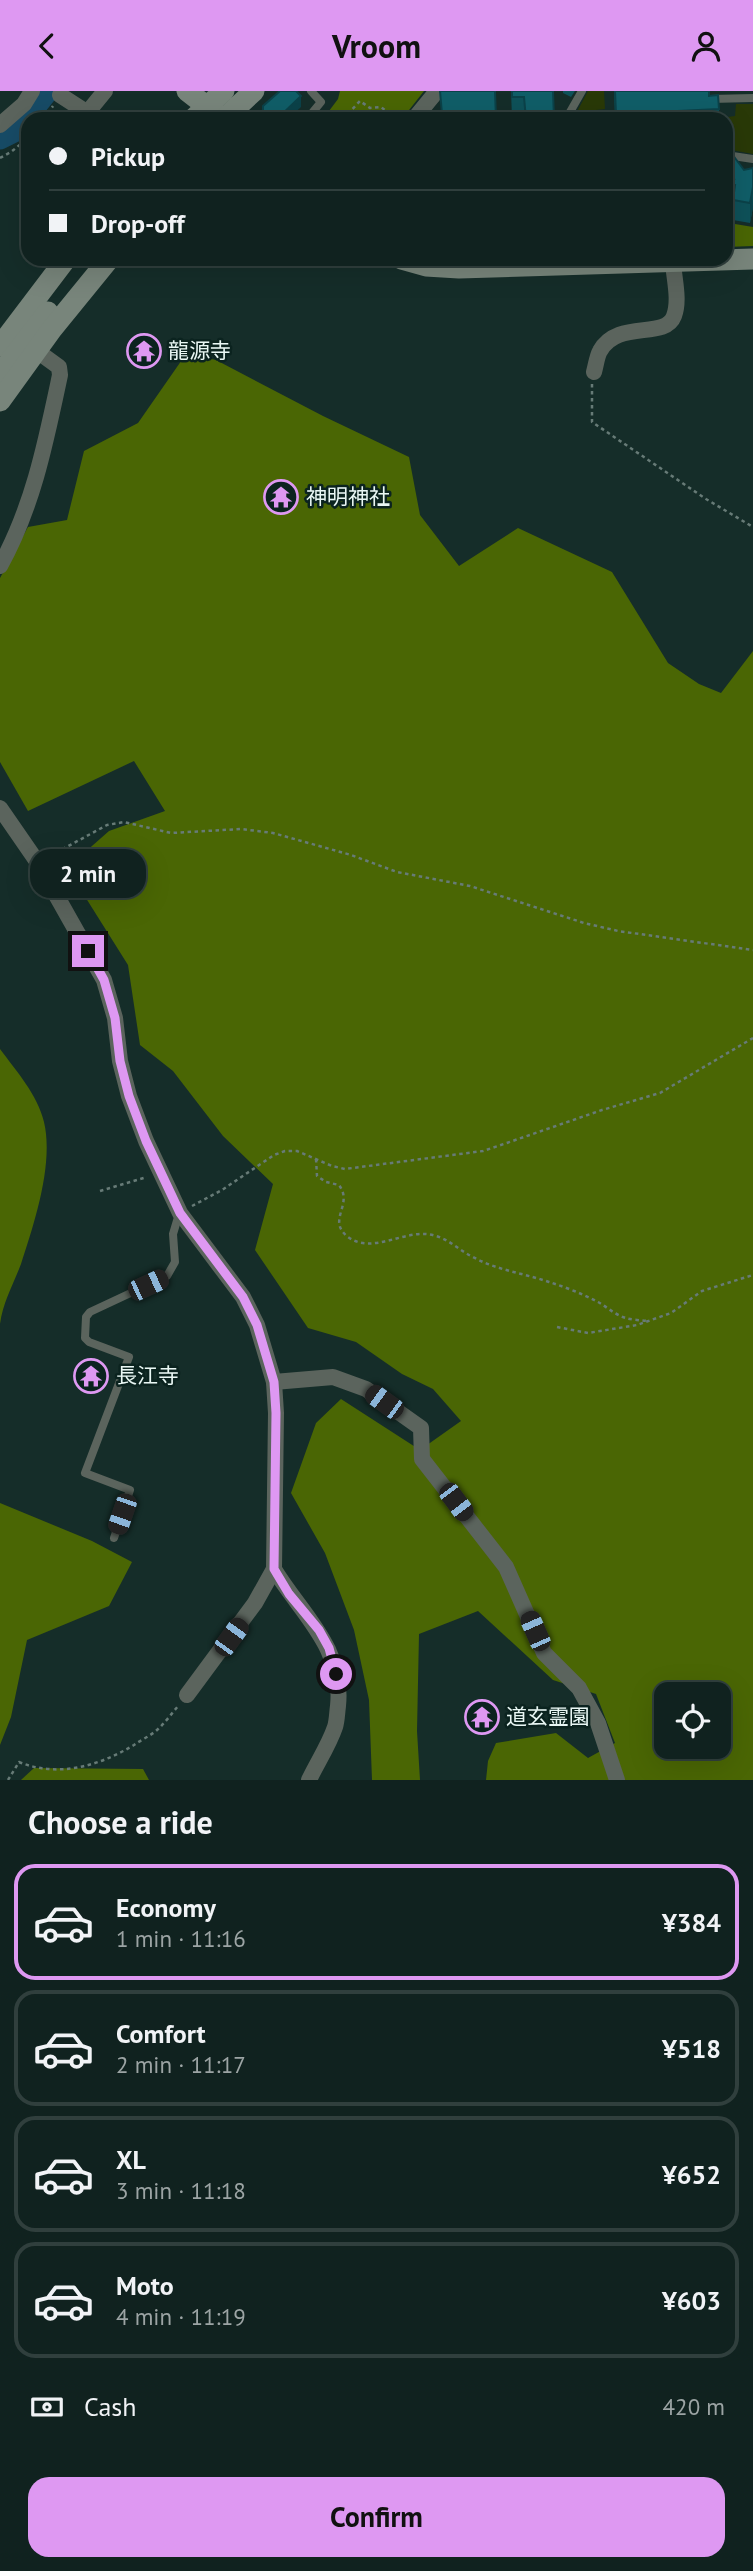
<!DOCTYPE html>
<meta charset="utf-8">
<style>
:root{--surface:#10221f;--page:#192a28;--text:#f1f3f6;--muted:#9ca4a4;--line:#303f3d;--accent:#de98f2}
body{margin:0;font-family:"PT Sans","Noto Sans JP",sans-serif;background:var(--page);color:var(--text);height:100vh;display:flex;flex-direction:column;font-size:26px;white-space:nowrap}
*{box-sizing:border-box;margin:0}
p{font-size:23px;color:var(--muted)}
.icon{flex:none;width:38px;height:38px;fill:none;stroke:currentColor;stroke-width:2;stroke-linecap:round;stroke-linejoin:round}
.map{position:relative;height:1689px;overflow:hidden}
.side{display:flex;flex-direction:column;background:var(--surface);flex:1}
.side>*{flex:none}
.guide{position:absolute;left:21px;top:21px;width:712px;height:154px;border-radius:21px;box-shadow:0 7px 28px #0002,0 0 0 2px var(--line);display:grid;align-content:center;height:154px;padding:0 28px;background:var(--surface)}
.tools{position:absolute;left:654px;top:1591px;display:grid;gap:14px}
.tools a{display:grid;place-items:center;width:77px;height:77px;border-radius:14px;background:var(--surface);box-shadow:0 7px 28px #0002,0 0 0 2px var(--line);font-size:35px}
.end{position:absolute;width:32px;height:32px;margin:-16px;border:9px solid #de98f2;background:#111;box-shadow:0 0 0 4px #111}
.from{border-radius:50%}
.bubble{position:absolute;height:49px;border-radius:21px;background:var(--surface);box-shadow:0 7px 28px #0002,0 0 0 2px var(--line);font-size:23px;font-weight:700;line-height:49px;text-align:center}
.car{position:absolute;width:21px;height:42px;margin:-21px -10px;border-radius:9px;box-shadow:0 0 5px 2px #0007;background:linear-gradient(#222 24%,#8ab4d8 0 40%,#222 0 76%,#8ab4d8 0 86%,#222 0)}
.guide b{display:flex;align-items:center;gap:24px;height:66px;font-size:26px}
.guide b+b{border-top:2px solid var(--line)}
.guide i{width:18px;height:18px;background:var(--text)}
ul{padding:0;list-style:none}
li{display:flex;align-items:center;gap:21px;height:116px;margin:0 14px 10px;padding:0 14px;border:4px solid var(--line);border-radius:21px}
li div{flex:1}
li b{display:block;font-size:26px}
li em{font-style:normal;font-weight:700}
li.active{border-color:var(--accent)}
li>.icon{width:63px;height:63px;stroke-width:1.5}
h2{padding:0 28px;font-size:32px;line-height:84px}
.pay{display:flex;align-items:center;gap:18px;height:77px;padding:0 28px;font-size:26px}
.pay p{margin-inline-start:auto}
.primary-button{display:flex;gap:14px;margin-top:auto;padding:14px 28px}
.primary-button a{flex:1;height:80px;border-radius:21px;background:var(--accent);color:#111;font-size:28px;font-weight:700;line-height:80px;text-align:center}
header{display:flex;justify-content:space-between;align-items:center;height:91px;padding:0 28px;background:var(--accent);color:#111;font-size:32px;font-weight:700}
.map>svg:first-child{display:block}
</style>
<header><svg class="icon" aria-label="back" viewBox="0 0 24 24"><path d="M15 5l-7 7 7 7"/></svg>Vroom<svg class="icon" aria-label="person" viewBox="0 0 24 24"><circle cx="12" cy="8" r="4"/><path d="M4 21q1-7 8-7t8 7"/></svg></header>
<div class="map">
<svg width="753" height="1689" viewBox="0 0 753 1689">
<rect width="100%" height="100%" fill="#152d29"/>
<g fill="#293907">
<path d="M 588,0 L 604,0 L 605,18 L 596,19 L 596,28 L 573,28 Z"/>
<path d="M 736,13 L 753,13 L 753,63 L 726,58 L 726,28 L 713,28 L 735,25 Z"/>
</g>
<g fill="#4a6604" fill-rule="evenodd">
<path d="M 340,0 L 424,0 L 402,28 L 323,28 L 338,8 Z"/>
<path d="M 726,111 L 731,117 L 729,132 L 753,136 L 753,155 L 726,156 Z"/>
<path d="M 186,263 L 216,269 L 323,325 L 409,366 L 420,424 L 459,475 L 518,437 L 612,481 L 668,572 L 699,593 L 721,602 L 753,560 L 753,1689 L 486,1689 L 488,1670 L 496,1652 L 556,1642 L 588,1667 L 615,1652 L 596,1603 L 553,1589 L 478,1520 L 419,1543 L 417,1640 L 420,1689 L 372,1689 L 369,1609 L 354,1539 L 325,1462 L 291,1402 L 316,1332 L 341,1308 L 420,1359 L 461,1330 L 433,1298 L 402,1283 L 356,1251 L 308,1237 L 255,1159 L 273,1093 L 223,1045 L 173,980 L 140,954 L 128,874 L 67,777 L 109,740 L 165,720 L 134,670 L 28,720 L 0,671 L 0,487 L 28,436 L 67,429 L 84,360 L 138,332 ZM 667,1603 L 719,1603 L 719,1656 L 667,1656 Z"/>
<path d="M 0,958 C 17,981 37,1003 44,1031 C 54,1073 34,1133 21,1173 C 13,1194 3,1211 0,1233 Z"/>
<path d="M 0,1412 L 92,1450 L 132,1471 L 109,1515 L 27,1549 L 11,1626 L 0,1654 Z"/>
<path d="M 34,1677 L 143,1678 L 149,1689 L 21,1689 Z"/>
</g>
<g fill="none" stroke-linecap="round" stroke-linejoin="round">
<path stroke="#174b66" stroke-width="23" d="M 0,47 L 16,39 L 47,0"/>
<g stroke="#677b77" stroke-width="2.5" stroke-dasharray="3.5 3.5" stroke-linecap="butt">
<path d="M 44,28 L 53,15"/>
<path d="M 343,28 L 360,10 L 370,17 L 381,16 L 386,20 L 388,28"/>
<path d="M 0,67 L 11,61 L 28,47"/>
<path d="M 592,293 L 592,331 L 706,408 L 753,436"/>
<path d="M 50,765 L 107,734 L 124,731 L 171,742 L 241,738 L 273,742 L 351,764 L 397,781 L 470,795 L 584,832 L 618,840 L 753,859"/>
<path d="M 316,1068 L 317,1085 L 326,1091 L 339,1094 C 354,1114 326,1129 348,1146 C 374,1165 408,1135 436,1145 C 450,1149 460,1160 473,1166 C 496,1179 523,1182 549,1191 C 565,1196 583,1203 598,1211 C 607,1216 615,1224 626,1227 C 632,1229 640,1229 647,1230"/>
<path d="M 100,1100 L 147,1086"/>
<path d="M 192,1115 L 222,1099 L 274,1064 L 285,1060 L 297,1060 L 332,1075 L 345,1078 L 483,1060 L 498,1055 L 602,1019 L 660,1002 L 753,947"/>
<path d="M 557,1236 L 588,1242 L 637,1234 L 671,1222 L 702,1200 L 753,1184"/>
<path d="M 8,1689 L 19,1671 C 58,1687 99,1675 134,1654 C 141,1649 150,1645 157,1639 C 165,1632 172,1622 179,1614"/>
</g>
<g stroke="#5b645d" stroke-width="8">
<path d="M 710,8 L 753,7"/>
<path d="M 307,28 L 321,11 L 311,0"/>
<path d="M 566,28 L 582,0"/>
<path d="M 726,64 L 753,68"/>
<path d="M 114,1447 L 130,1399 L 85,1382 L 129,1266 L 89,1251 L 85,1247 L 86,1226 L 90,1221 L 167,1185 L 175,1171 L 173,1143 L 179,1123"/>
</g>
<g stroke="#5b645d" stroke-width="16">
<path d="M 60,4 L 97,28"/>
<path d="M 87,22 L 105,0"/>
<path d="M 414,28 L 437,0"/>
<path d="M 0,34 L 24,13 L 32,0"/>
<path d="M 594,281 C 596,274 597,265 600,260 C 618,228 665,249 674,225 C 680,209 674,188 673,171"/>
<path d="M 0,475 C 33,416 46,350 60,284 L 59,276 L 37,260"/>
<path d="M 0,717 L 38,772 L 104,889 L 115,927 L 120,970 L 129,1005 L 146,1050 L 180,1122 L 243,1206 L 257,1234 L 274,1291 L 276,1322 L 274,1478 L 255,1512 L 187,1604"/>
<path d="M 274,1291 L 333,1286 L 366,1298 L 421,1337 L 422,1368 L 506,1476 L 544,1562 L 579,1597 L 598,1632 L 617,1689"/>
<path d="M 274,1478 C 301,1523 344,1556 338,1615 C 337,1622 337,1630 335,1636 C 329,1654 317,1672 309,1689"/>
</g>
<g stroke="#78857b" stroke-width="21">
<path d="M 187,0 L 223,28"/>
<path d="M 193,28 L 224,0"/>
<path d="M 224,28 L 254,0"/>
<path d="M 401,168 L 426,175 L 459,177 L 753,168"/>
<path d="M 0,255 L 66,168"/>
<path d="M 0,283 L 48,221"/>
<path d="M 0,310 L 52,238 L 109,168"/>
</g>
</g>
<g fill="#0e5159">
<path d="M 511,0 L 553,0 L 525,28 L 524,26 L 512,27 Z"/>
<path d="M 563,0 L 575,0 L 571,6 L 563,2 Z"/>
<path d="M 614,0 L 709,5 L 719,18 L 719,28 L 615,28 Z"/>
<path d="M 726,74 L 744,79 L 753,77 L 753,116 L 750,132 L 733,129 L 731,105 L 726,98 Z"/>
</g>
<g fill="#0b4249">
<path d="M 301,5 L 301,16 L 288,28 L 277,28 Z"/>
<path d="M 752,96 L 753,116 L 750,132 L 750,112 Z"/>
</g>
<g fill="#105e68" stroke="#0b4249" stroke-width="2">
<path d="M 280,0 L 296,0 L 301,5 L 277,28 L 266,28 L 263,24 L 263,15 Z"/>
<path d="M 440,0 L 495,0 L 496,28 L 429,28 L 429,24 L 442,23 Z"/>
<path d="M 512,0 L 553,0 L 554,28 L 520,28 L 526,28 L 524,6 L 512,6 Z"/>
<path d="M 615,0 L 709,0 L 709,5 L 718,4 L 719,18 L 616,23 Z"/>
<path d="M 735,67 L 744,79 L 753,77 L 753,96 L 750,112 L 733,109 L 735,94 L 733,94 L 731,89 L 734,88 L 726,78 L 726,74 Z"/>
</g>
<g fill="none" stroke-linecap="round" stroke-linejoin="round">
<path stroke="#de98f2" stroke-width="9" d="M 88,860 L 104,889 L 115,927 L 120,970 L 129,1005 L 146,1050 L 180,1122 L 243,1206 L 257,1234 L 274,1291 L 276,1322 L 274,1478 L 289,1503 L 319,1539 L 329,1557 L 336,1583"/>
</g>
<defs>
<g id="temple-ring" transform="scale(1.75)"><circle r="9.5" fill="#0b231f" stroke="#de98f2" stroke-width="1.5"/><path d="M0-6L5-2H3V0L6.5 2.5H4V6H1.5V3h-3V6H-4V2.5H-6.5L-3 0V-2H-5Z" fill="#de98f2"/></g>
</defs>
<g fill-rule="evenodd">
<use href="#temple-ring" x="144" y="260"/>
<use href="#temple-ring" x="281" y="406"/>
<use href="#temple-ring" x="91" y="1285"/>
<use href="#temple-ring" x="482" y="1626"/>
</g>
<g text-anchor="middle" stroke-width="5" stroke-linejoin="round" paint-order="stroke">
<g font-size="21" fill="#e9f7f4" stroke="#0b231f" text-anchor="start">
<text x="168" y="267">龍源寺</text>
<text x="306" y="413">神明神社</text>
<text x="116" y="1292">長江寺</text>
<text x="506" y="1633">道玄霊園</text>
</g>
</g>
</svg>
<div class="tools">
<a><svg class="icon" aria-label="locate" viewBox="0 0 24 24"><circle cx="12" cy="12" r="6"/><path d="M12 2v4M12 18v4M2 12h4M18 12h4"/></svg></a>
</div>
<i class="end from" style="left:336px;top:1583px"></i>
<i class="end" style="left:88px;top:860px"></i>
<div class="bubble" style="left:30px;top:758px;width:116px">2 min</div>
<i class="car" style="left:148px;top:1194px;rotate:65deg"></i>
<i class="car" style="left:384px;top:1311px;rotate:306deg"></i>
<i class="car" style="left:456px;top:1411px;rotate:143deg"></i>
<i class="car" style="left:122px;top:1423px;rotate:199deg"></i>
<i class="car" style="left:535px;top:1540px;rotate:336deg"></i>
<i class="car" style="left:231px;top:1546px;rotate:36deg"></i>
<div class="guide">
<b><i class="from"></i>Pickup</b>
<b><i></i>Drop-off</b>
</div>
</div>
<section class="side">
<h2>Choose a ride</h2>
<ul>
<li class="active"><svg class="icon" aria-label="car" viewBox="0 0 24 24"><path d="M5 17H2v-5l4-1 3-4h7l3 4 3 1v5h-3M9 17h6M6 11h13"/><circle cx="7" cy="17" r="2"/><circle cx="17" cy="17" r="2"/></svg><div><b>Economy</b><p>1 min · 11:16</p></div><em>¥384</em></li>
<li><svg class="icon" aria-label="car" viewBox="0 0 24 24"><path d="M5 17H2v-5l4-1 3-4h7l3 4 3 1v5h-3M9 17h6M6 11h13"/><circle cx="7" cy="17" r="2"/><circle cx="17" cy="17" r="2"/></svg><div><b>Comfort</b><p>2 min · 11:17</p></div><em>¥518</em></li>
<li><svg class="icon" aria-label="car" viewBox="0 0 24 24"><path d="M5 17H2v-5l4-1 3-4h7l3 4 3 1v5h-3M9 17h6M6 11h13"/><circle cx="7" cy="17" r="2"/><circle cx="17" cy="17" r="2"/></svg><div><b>XL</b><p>3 min · 11:18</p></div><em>¥652</em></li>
<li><svg class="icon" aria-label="car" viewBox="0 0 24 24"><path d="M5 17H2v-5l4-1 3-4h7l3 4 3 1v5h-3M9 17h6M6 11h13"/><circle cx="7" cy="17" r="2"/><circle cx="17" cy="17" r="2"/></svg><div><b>Moto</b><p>4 min · 11:19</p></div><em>¥603</em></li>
</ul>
<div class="pay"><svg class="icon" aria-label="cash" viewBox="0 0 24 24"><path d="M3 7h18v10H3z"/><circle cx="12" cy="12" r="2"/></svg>Cash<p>420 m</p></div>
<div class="primary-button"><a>Confirm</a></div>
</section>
